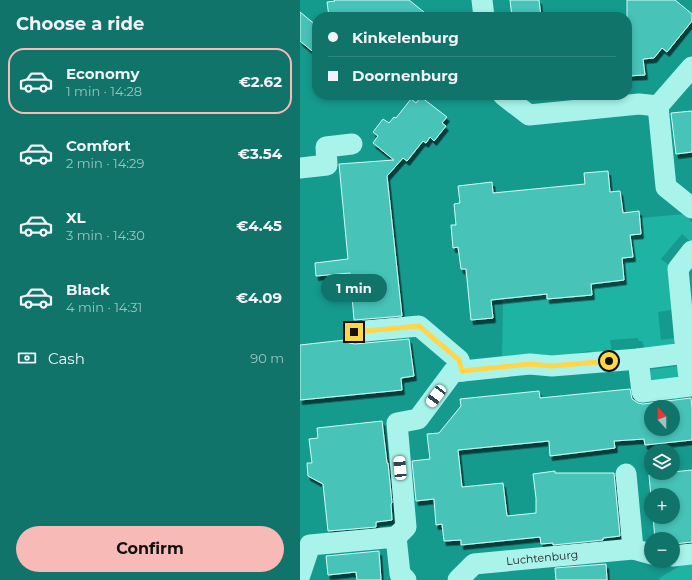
<!DOCTYPE html>
<meta charset="utf-8">
<style>
:root{--surface:#10746a;--page:#1e7c72;--text:#f1f3f6;--muted:#9cc3c1;--line:#30867e;--accent:#f7bab7}
body{margin:0;font-family:Montserrat,sans-serif;background:var(--page);color:var(--text);height:100vh;display:flex;flex-direction:column;font-size:15px;white-space:nowrap}
*{box-sizing:border-box;margin:0}
p{font-size:13px;color:var(--muted)}
.icon{flex:none;width:22px;height:22px;fill:none;stroke:currentColor;stroke-width:2;stroke-linecap:round;stroke-linejoin:round}
.map{position:relative;flex:1;overflow:hidden}
.drawer{display:flex;flex-direction:column;background:var(--surface);width:300px}
.drawer>*{flex:none}
.top-card{position:absolute;left:12px;top:12px;width:320px;height:88px;border-radius:16px;box-shadow:0 2px 6px #0003;display:grid;align-content:center;height:88px;padding:0 16px;background:var(--surface)}
.needle{width:26px;rotate:339deg}
.controls{position:absolute;left:344px;top:400px;display:grid;gap:8px}
.controls a{display:grid;place-items:center;width:36px;height:36px;border-radius:50%;background:var(--surface);box-shadow:0 2px 6px #0003;font-size:20px}
.end{position:absolute;width:18px;height:18px;margin:-9px;border:5px solid #ffd54a;background:#111;box-shadow:0 0 0 2px #111}
.from{border-radius:50%}
.bubble{position:absolute;height:28px;border-radius:14px;background:var(--surface);box-shadow:0 2px 6px #0003;font-size:13px;font-weight:700;line-height:28px;text-align:center}
.car{position:absolute;width:12px;height:24px;margin:-12px -6px;border-radius:5px;box-shadow:0 0 3px 1px #0007;background:linear-gradient(#fff 24%,#345 0 40%,#fff 0 76%,#345 0 86%,#fff 0)}
.top-card b{display:flex;align-items:center;gap:14px;height:38px;font-size:15px}
.top-card b+b{border-top:1px solid var(--line)}
.top-card i{width:10px;height:10px;background:var(--text)}
ul{padding:0;list-style:none}
li{display:flex;align-items:center;gap:12px;height:66px;margin:0 8px 6px;padding:0 8px;border:2px solid transparent;border-radius:16px}
li div{flex:1}
li b{display:block;font-size:15px}
li em{font-style:normal;font-weight:700}
li.current{border-color:var(--accent)}
li>.icon{width:36px;height:36px;stroke-width:1.5}
h2{padding:0 16px;font-size:18px;line-height:48px}
.pay{display:flex;align-items:center;gap:10px;height:44px;padding:0 16px;font-size:15px}
.pay p{margin-inline-start:auto}
.primary-button{display:flex;gap:8px;margin-top:auto;padding:8px 16px}
.primary-button a{flex:1;height:46px;border-radius:24px;background:var(--accent);color:#111;font-size:16px;font-weight:700;line-height:46px;text-align:center}
main{display:flex;flex:1;min-height:0}
.map>svg:first-child{display:block}
</style>
<main>
<section class="drawer">
<h2>Choose a ride</h2>
<ul>
<li class="current"><svg class="icon" aria-label="car" viewBox="0 0 24 24"><path d="M5 17H2v-5l4-1 3-4h7l3 4 3 1v5h-3M9 17h6M6 11h13"/><circle cx="7" cy="17" r="2"/><circle cx="17" cy="17" r="2"/></svg><div><b>Economy</b><p>1 min · 14:28</p></div><em>€2.62</em></li>
<li><svg class="icon" aria-label="car" viewBox="0 0 24 24"><path d="M5 17H2v-5l4-1 3-4h7l3 4 3 1v5h-3M9 17h6M6 11h13"/><circle cx="7" cy="17" r="2"/><circle cx="17" cy="17" r="2"/></svg><div><b>Comfort</b><p>2 min · 14:29</p></div><em>€3.54</em></li>
<li><svg class="icon" aria-label="car" viewBox="0 0 24 24"><path d="M5 17H2v-5l4-1 3-4h7l3 4 3 1v5h-3M9 17h6M6 11h13"/><circle cx="7" cy="17" r="2"/><circle cx="17" cy="17" r="2"/></svg><div><b>XL</b><p>3 min · 14:30</p></div><em>€4.45</em></li>
<li><svg class="icon" aria-label="car" viewBox="0 0 24 24"><path d="M5 17H2v-5l4-1 3-4h7l3 4 3 1v5h-3M9 17h6M6 11h13"/><circle cx="7" cy="17" r="2"/><circle cx="17" cy="17" r="2"/></svg><div><b>Black</b><p>4 min · 14:31</p></div><em>€4.09</em></li>
</ul>
<div class="pay"><svg class="icon" aria-label="cash" viewBox="0 0 24 24"><path d="M3 7h18v10H3z"/><circle cx="12" cy="12" r="2"/></svg>Cash<p>90 m</p></div>
<div class="primary-button"><a>Confirm</a></div>
</section>
<div class="map">
<svg width="392" height="580" viewBox="0 0 392 580">
<defs>
<filter id="shadow"><feDropShadow dx="2.5" dy="4.5" stdDeviation="0" flood-color="#0009"/></filter>
</defs>
<rect width="100%" height="100%" fill="#159a8e"/>
<g fill="#1db4a4">
<path d="M 385,214 L 392,223 L 392,241 L 391,242 L 382,234 L 361,259 L 370,266 L 371,310 L 358,312 L 361,340 L 374,338 L 374,349 L 346,352 L 342,341 L 339,341 L 338,338 L 310,340 L 312,353 L 297,356 L 290,351 L 261,356 L 202,358 L 203,298 L 247,294 L 247,299 L 292,295 L 291,283 L 324,280 L 322,258 L 332,257 L 330,235 L 341,234 L 340,218 Z"/>
<path d="M 379,366 L 381,380 L 348,384 L 347,370 Z"/>
<path d="M 392,563 L 392,580 L 358,580 L 364,575 L 383,564 Z"/>
</g>
<g fill="#46c3b8" stroke="#d1fdf8" fill-rule="evenodd" filter="url(#shadow)">
<path d="M 34,0 L 109,0 L 130,17 L 29,17 L 27,2 L 35,1 Z"/>
<path d="M 210,0 L 239,0 L 241,17 L 212,17 Z"/>
<path d="M 327,0 L 375,0 L 392,14 L 392,21 L 367,52 L 362,48 L 354,58 L 343,59 L 345,75 L 327,76 Z"/>
<path d="M 0,12 L 17,26 L 17,55 L 0,41 Z"/>
<path d="M 121,97 L 147,117 L 142,123 L 146,126 L 134,141 L 130,137 L 126,143 L 123,141 L 107,161 L 103,158 L 87,176 L 102,316 L 54,320 L 50,273 L 16,276 L 15,263 L 48,259 L 39,164 L 94,160 L 73,143 L 78,136 L 73,132 L 83,119 L 89,123 L 94,117 L 96,118 L 111,99 L 116,103 Z"/>
<path d="M 392,111 L 392,152 L 376,154 L 371,113 Z"/>
<path d="M 308,171 L 310,192 L 320,191 L 323,213 L 339,211 L 341,234 L 330,235 L 333,257 L 322,258 L 324,280 L 291,284 L 292,295 L 247,299 L 247,294 L 191,300 L 193,318 L 171,320 L 166,269 L 161,269 L 158,247 L 153,248 L 151,225 L 156,225 L 154,204 L 160,203 L 158,186 L 192,182 L 193,193 L 285,184 L 284,173 Z"/>
<path d="M 109,339 L 114,376 L 101,378 L 102,390 L 0,400 L 0,345 L 45,340 L 49,343 L 55,344 Z"/>
<path d="M 330,389 L 332,399 L 338,403 L 343,404 L 391,398 L 392,408 L 392,440 L 345,445 L 344,439 L 314,441 L 315,448 L 250,456 L 249,441 L 158,450 L 162,487 L 203,483 L 207,516 L 236,513 L 236,498 L 233,474 L 255,471 L 255,473 L 314,473 L 320,536 L 303,538 L 303,540 L 253,545 L 253,543 L 241,544 L 240,537 L 161,545 L 161,540 L 144,541 L 142,524 L 136,525 L 134,499 L 116,501 L 112,461 L 130,459 L 127,434 L 139,433 L 161,406 L 160,399 L 239,391 L 240,398 ZM 351,407 L 373,407 L 373,429 L 351,429 Z"/>
<path d="M 82,421 L 87,463 L 88,463 L 92,503 L 91,504 L 92,520 L 76,522 L 76,527 L 28,531 L 23,484 L 8,476 L 7,463 L 12,463 L 9,439 L 18,438 L 17,428 Z"/>
<path d="M 392,470 L 392,542 L 373,544 L 373,539 L 355,539 L 353,517 L 373,517 L 373,495 L 351,495 L 351,497 L 349,475 L 373,473 L 373,472 Z"/>
<path d="M 79,551 L 81,580 L 57,580 L 56,572 L 28,575 L 26,556 Z"/>
<path d="M 306,564 L 307,580 L 256,580 L 255,568 Z"/>
</g>
<g fill="none" stroke-linecap="round" stroke-linejoin="round">
<g stroke="#a9f3eb" stroke-width="21">
<path d="M 182,0 L 184,17"/>
<path d="M 203,95 L 229,115 L 339,104 L 358,106 L 392,67"/>
<path d="M 358,106 L 366,187 L 392,208"/>
<path d="M 0,168 L 27,165 L 26,147 L 52,144"/>
<path d="M 54,332 L 119,326 L 159,360 L 162,371"/>
<path d="M 338,359 L 342,392 L 390,386 L 386,353"/>
<path d="M 326,474 L 333,549"/>
<path d="M 373,556 L 392,554"/>
<path d="M 0,575 L 10,545 L 96,537"/>
<path d="M 106,580 L 100,574 L 96,537 L 106,527 L 97,423 L 118,419 L 153,372 L 230,364 L 252,366 L 338,359 L 386,353 L 378,269 L 392,251"/>
<path id="s1" d="M 158,580 L 174,564 L 333,549 L 351,554"/>
</g>
</g>
<g fill="none" stroke-linecap="round" stroke-linejoin="round">
<path stroke="#ffd54a" stroke-width="5" d="M 54,332 L 119,326 L 159,360 L 162,371 L 230,364 L 252,366 L 309,361"/>
</g>
<g text-anchor="middle" stroke-width="4" stroke-linejoin="round" paint-order="stroke">
<g font-size="11" fill="#1d1d1d" stroke="#159a8e">
<text dy="4" stroke="none"><textPath href="#s1" startOffset="91">Luchtenburg</textPath></text>
</g>
</g>
</svg>
<div class="controls">
<a><svg class="needle" viewBox="-14 -14 28 28"><path d="M0-13l5 13h-10z" fill="#e53935"/><path d="M0 13l5-13h-10z" fill="#9cc3c1"/></svg></a>
<a><svg class="icon" aria-label="layers" viewBox="0 0 24 24"><path d="M12 4l9 5-9 5-9-5zM3 14l9 5 9-5"/></svg></a>
<a>+</a>
<a>−</a>
</div>
<i class="end from" style="left:309px;top:361px"></i>
<i class="end" style="left:54px;top:332px"></i>
<div class="bubble" style="left:21px;top:274px;width:66px">1 min</div>
<i class="car" style="left:136px;top:396px;rotate:217deg"></i>
<i class="car" style="left:100px;top:468px;rotate:355deg"></i>
<div class="top-card">
<b><i class="from"></i>Kinkelenburg</b>
<b><i></i>Doornenburg</b>
</div>
</div>
</main>
